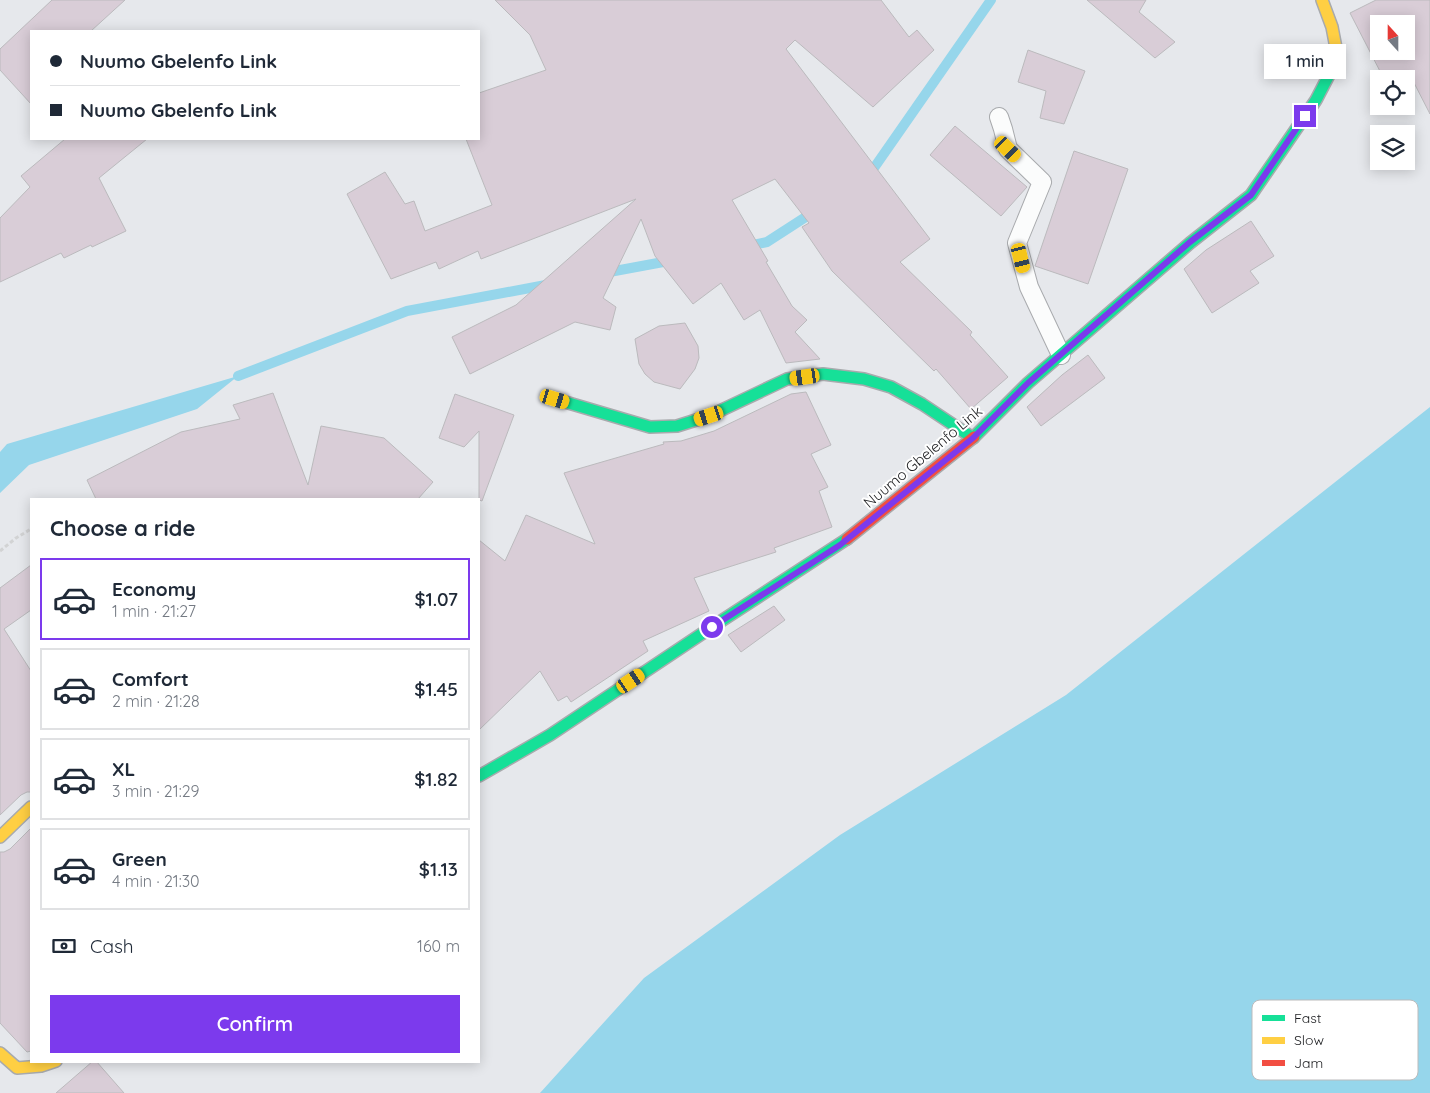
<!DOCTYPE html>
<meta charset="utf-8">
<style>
:root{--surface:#fff;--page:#f2f2f3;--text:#1f2937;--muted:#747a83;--line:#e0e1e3;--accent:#7c3aed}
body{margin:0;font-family:Quicksand,sans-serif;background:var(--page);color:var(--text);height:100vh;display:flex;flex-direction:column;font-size:19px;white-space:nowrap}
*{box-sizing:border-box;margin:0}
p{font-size:16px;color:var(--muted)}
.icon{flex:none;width:28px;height:28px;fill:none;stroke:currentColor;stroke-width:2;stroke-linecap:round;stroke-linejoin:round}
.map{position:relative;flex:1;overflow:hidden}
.details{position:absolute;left:30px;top:498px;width:450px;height:565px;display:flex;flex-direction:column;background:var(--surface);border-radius:0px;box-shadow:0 2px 12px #0003}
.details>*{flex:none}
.banner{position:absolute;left:30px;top:30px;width:450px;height:110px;border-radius:0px;box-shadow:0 2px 12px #0003;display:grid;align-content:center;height:110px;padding:0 20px;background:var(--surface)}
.needle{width:32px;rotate:339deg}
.controls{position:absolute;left:1370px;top:15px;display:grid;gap:10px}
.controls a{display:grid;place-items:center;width:45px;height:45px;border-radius:0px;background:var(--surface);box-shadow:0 2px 12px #0003;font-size:25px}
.end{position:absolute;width:22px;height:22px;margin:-11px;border:6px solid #7c3aed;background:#fff;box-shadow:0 0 0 2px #fff}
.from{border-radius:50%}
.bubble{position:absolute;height:35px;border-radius:0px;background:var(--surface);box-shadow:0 2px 12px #0003;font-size:16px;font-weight:600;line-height:35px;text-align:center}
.car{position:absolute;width:15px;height:30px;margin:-15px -8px;border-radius:6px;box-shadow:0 0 4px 1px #0007;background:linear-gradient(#f5c518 24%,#345 0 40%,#f5c518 0 76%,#345 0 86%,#f5c518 0)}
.banner b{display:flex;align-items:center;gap:18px;height:48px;font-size:19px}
.banner b+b{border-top:1px solid var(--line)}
.banner i{width:12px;height:12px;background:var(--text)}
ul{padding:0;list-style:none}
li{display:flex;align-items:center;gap:15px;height:82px;margin:0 10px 8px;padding:0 10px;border:2px solid var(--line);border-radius:0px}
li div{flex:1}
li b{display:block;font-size:19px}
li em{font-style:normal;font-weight:600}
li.current{border-color:var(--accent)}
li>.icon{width:45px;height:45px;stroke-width:1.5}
h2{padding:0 20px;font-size:22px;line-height:60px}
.pay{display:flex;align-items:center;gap:12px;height:55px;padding:0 20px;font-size:19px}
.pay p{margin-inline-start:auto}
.cta{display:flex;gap:10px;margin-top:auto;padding:10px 20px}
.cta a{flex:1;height:58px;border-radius:0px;background:var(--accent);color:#fff;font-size:20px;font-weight:600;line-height:58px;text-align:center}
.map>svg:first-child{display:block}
</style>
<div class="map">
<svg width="1430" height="1093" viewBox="0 0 1430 1093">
<rect width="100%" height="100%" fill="#e6e8ec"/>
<g fill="#96d6eb">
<path d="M 238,376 L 197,409 L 29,465 L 0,493 L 0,452 L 7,444 Z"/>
<path d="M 1430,407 L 1430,1093 L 540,1093 L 644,978 L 840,835 L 1066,695 Z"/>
</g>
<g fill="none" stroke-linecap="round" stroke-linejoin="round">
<g stroke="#96d6eb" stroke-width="10">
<path d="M 867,178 L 991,0"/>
<path d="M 744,247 L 767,242 L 815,211"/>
<path d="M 604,273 L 674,260"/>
<path d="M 238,376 L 407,311 L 551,284"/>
</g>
</g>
<g fill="#d9cdd7" stroke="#bbbabd" fill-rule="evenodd">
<path d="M 52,0 L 125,0 L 91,31 L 31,31 L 31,104 L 0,70 L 0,49 Z"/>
<path d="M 495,0 L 881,0 L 909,37 L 917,30 L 934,50 L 873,107 L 795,40 L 786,49 L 930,239 L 900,262 L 972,332 L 970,335 L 1008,377 L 971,409 L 936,369 L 934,371 L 832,271 L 802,227 L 809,223 L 775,179 L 732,200 L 768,261 L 766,262 L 792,306 L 807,320 L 795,332 L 820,359 L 786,363 L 760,310 L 744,320 L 721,283 L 693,304 L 655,256 L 641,219 L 603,298 L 616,307 L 610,330 L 575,322 L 470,374 L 452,337 L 516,305 L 636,199 L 481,259 L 478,251 L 439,269 L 436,262 L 391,279 L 347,194 L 385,172 L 405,204 L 414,201 L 425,231 L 492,205 L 466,139 L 479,139 L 479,93 L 546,70 L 530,35 Z"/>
<path d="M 1087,0 L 1146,0 L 1139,12 L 1175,42 L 1155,58 Z"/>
<path d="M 1376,0 L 1430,0 L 1430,114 L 1411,77 L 1408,79 L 1384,79 L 1350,13 ZM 1379,24 L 1406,24 L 1406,51 L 1379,51 Z"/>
<path d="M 1028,50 L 1085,71 L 1064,124 L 1040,118 L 1046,91 L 1018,82 Z"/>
<path d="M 955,126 L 1027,187 L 1001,216 L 930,155 Z"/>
<path d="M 65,139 L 147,139 L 99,178 L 126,231 L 92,247 L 91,245 L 64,258 L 61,253 L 0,282 L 0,218 L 30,187 L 21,176 Z"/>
<path d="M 1074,151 L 1128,169 L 1088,284 L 1035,266 Z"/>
<path d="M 1251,221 L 1274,256 L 1250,271 L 1259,283 L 1212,313 L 1184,269 L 1206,250 Z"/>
<path d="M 685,323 L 698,346 L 699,358 L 695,369 L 680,389 L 654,382 L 645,374 L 639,364 L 635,339 L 659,326 Z"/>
<path d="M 1088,355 L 1105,378 L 1041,426 L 1027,407 L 1062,375 Z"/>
<path d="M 806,392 L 831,445 L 811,454 L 828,487 L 819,491 L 832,527 L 774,548 L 776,552 L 694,578 L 709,611 L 643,641 L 648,651 L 571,702 L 567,696 L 558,701 L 540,671 L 479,730 L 479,540 L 505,561 L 526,515 L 595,544 L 564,473 L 664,444 L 663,442 L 681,441 L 714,431 L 791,394 Z"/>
<path d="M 273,393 L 308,485 L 321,426 L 384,438 L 433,482 L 418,499 L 96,499 L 87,480 L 181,432 L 240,419 L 233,405 Z"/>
<path d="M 455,394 L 514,415 L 482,501 L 479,500 L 479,431 L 464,447 L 439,438 Z"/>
<path d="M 31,565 L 31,610 L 4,629 L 31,671 L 31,792 L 27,792 L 21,795 L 0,815 L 0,588 Z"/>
<path d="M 774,606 L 785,620 L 741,652 L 728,635 Z"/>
<path d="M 31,828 L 31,1051 L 27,1052 L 0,1023 L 0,852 L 4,852 L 10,849 Z"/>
<path d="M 93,1061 L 96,1061 L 124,1093 L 56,1093 Z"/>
</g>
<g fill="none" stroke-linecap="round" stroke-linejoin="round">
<g stroke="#a8aaad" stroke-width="20">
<path id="lane" d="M 999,117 L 1003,129 L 1008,149 L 1042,182 L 1017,243 L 1029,287 L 1061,355"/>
</g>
<g stroke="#a8aaad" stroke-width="14">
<g id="fast">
<path d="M 555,399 L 650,427 L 677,426 L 709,416 L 787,379 L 823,374 L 864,379 L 891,387 L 922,404 L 973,438"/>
<path d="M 974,437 L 1028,383 L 1190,243 L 1251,195 L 1316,100 L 1329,75 L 1331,66"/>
<path d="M 479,776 L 550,735 L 712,627 L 847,539"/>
</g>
</g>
<g stroke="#a8aaad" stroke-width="14">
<g id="slow">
<path d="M 1322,0 L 1332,27 L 1336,48 L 1331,66"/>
<path d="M 0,837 L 31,807"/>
<path d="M 0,1053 L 17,1068 L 41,1066 L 56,1061"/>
</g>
</g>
<g stroke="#a8aaad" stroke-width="14">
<path id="jam" d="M 847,539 L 974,437"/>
</g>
<path stroke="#d2d3d4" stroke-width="3" stroke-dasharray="4 2.5" stroke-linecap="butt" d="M 0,551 L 16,538 L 31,529"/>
<use href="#lane" stroke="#fbfcfc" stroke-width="18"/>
<use href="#fast" stroke="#16e098" stroke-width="11"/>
<use href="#slow" stroke="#ffcf43" stroke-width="11"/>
<use href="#jam" stroke="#f24e42" stroke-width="11"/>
</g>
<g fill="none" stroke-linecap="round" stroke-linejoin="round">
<path stroke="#7c3aed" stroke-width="6" d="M 712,627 L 840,545 L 973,438 L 1028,383 L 1190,242 L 1251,195 L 1305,116"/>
</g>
<g text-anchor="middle" stroke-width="4" stroke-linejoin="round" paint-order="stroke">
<g font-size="15" fill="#1b1c1f" stroke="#fff">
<text transform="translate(923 457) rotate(-40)" y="5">Nuumo Gbelenfo Link</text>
</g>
</g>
<rect x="1252" y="1000" width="166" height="80" rx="8" fill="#fff" stroke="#bbbbbc" stroke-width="1"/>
<rect x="1262" y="1015" width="23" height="6" fill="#16e098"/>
<rect x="1262" y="1037" width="23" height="7" fill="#ffcf43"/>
<rect x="1262" y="1060" width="23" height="6" fill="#f24e42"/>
<g font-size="14" fill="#1b1c1f">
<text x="1294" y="1023">Fast</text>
<text x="1294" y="1045">Slow</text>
<text x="1294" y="1068">Jam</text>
</g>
</svg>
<div class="controls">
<a><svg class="needle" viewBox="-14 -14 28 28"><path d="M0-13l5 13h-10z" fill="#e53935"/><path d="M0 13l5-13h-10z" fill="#747a83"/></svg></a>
<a><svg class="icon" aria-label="locate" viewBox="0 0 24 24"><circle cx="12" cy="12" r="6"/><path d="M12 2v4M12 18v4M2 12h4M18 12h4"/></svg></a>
<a><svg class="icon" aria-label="layers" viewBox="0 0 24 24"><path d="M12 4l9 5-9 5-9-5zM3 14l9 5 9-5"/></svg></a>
</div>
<i class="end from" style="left:712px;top:627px"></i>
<i class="end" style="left:1305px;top:116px"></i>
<div class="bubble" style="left:1264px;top:44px;width:82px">1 min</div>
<i class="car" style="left:1008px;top:149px;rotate:134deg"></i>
<i class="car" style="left:1021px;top:258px;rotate:166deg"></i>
<i class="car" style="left:805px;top:377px;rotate:262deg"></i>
<i class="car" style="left:555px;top:399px;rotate:107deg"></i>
<i class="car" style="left:709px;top:416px;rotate:252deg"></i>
<i class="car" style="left:631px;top:681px;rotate:56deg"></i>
<div class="banner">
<b><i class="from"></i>Nuumo Gbelenfo Link</b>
<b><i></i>Nuumo Gbelenfo Link</b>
</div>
<section class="details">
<h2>Choose a ride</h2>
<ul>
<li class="current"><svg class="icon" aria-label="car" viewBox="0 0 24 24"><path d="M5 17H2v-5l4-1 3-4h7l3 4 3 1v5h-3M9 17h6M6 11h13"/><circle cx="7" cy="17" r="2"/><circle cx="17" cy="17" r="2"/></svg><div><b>Economy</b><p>1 min · 21:27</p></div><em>$1.07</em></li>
<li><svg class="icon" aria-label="car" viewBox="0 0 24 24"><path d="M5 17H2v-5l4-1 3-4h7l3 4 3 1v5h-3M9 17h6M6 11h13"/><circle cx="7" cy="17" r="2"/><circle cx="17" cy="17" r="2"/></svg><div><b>Comfort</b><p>2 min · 21:28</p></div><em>$1.45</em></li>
<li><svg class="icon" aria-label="car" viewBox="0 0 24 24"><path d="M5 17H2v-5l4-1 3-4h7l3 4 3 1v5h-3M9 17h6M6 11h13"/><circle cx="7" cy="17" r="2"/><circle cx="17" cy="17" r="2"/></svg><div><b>XL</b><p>3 min · 21:29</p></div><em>$1.82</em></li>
<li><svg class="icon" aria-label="car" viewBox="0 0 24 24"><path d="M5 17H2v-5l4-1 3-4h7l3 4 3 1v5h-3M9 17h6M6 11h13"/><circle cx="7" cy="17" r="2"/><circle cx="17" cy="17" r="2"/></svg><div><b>Green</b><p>4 min · 21:30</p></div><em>$1.13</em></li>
</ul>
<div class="pay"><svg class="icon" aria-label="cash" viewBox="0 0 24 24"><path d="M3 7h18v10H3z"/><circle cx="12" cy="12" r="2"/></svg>Cash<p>160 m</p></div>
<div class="cta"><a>Confirm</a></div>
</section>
</div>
